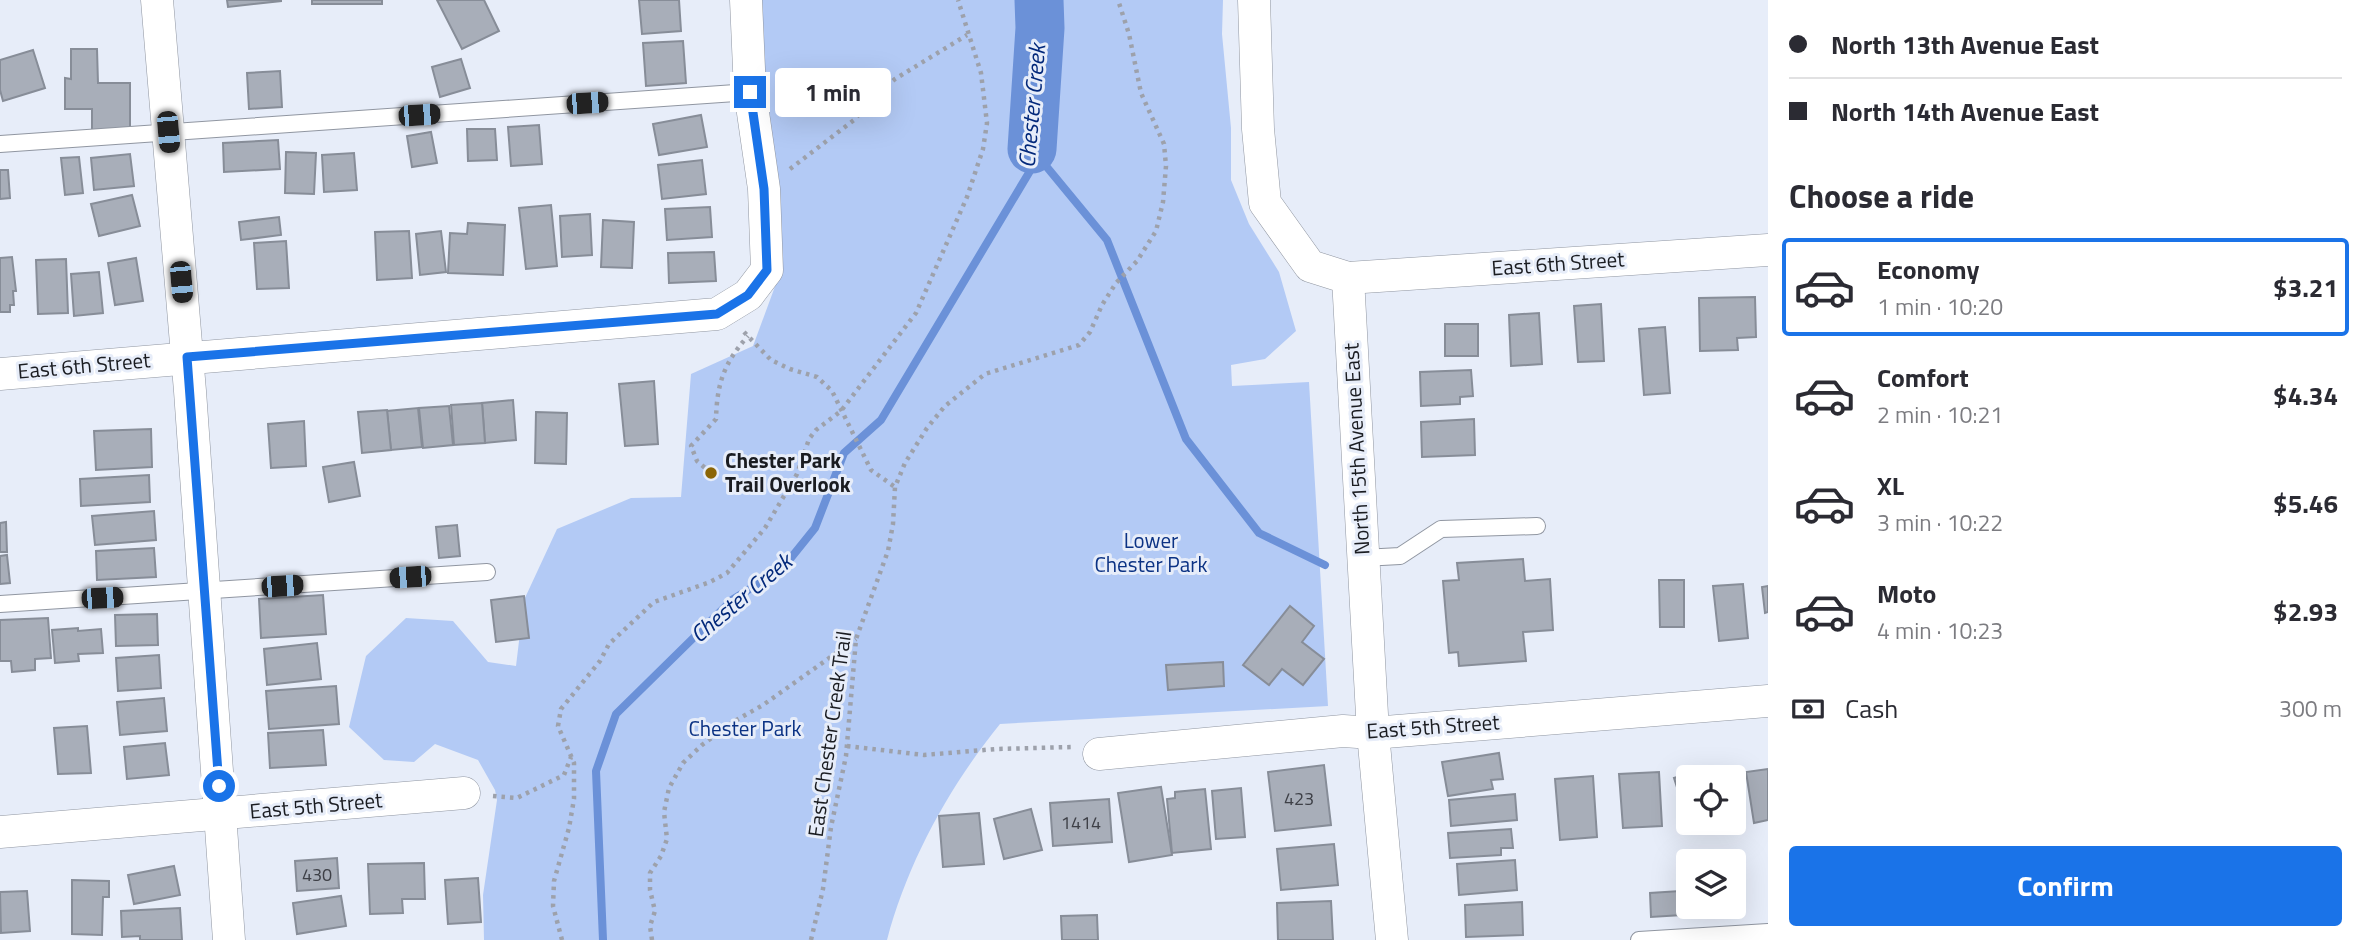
<!DOCTYPE html>
<meta charset="utf-8">
<style>
:root{--surface:#fff;--page:#f7f7f7;--text:#2b2b33;--muted:#7c7c81;--line:#e1e1e2;--accent:#1a73e8}
body{margin:0;font-family:"Titillium Web",sans-serif;background:var(--page);color:var(--text);height:100vh;display:flex;flex-direction:column;font-size:26px;white-space:nowrap}
*{box-sizing:border-box;margin:0}
p{font-size:23px;color:var(--muted)}
.icon{flex:none;width:38px;height:38px;fill:none;stroke:currentColor;stroke-width:2;stroke-linecap:round;stroke-linejoin:round}
.map{position:relative;flex:1;overflow:hidden}
.details{display:flex;flex-direction:column;background:var(--surface);width:595px}
.details>*{flex:none}
.top-card{display:grid;align-content:center;height:154px;padding:0 21px;background:var(--surface)}
.tools{position:absolute;left:1676px;top:765px;display:grid;gap:14px}
.tools a{display:grid;place-items:center;width:70px;height:70px;border-radius:7px;background:var(--surface);box-shadow:0 7px 28px #0002;font-size:35px}
.end{position:absolute;width:32px;height:32px;margin:-16px;border:9px solid #1a73e8;background:#fff;box-shadow:0 0 0 4px #fff}
.from{border-radius:50%}
.bubble{position:absolute;height:49px;border-radius:7px;background:var(--surface);box-shadow:0 7px 28px #0002;font-size:23px;font-weight:700;line-height:49px;text-align:center}
.car{position:absolute;width:21px;height:42px;margin:-21px -10px;border-radius:9px;box-shadow:0 0 5px 2px #0007;background:linear-gradient(#222 24%,#8ab4d8 0 40%,#222 0 76%,#8ab4d8 0 86%,#222 0)}
.top-card b{display:flex;align-items:center;gap:24px;height:66px;font-size:26px}
.top-card b+b{border-top:2px solid var(--line)}
.top-card i{width:18px;height:18px;background:var(--text)}
ul{padding:0;list-style:none}
li{display:flex;align-items:center;gap:21px;height:98px;margin:0 14px 10px;padding:0 7px;border:4px solid transparent;border-radius:7px}
li div{flex:1}
li b{display:block;font-size:26px}
li em{font-style:normal;font-weight:700}
li.selected{border-color:var(--accent)}
li>.icon{width:63px;height:63px;stroke-width:1.5}
h2{padding:0 21px;font-size:32px;line-height:84px}
.pay{display:flex;align-items:center;gap:18px;height:77px;padding:0 21px;font-size:26px}
.pay p{margin-inline-start:auto}
.cta{display:flex;gap:14px;margin-top:auto;padding:14px 21px}
.cta a{flex:1;height:80px;border-radius:7px;background:var(--accent);color:#fff;font-size:28px;font-weight:700;line-height:80px;text-align:center}
main{display:flex;flex:1;min-height:0}
.map>svg:first-child{display:block}
</style>
<main>
<div class="map">
<svg width="1768" height="940" viewBox="0 0 1768 940">
<rect width="100%" height="100%" fill="#e7edf9"/>
<path fill="#b3caf5" d="M 760,0 L 1223,0 L 1222,34 L 1231,128 L 1231,180 L 1249,224 L 1279,272 L 1296,331 L 1265,359 L 1231,365 L 1232,386 L 1309,382 L 1328,706 L 1000,724 C 949,787 908,861 887,940 L 484,940 L 483,895 L 497,800 L 495,790 L 478,760 L 435,744 L 414,762 L 384,760 L 349,727 L 366,656 L 406,618 L 453,621 L 488,662 L 516,666 L 524,600 L 557,529 L 631,498 L 681,497 L 691,374 L 753,346 L 777,281 Z"/>
<g fill="none" stroke-linecap="round" stroke-linejoin="round">
<g stroke="#6b91d8" stroke-width="8">
<path d="M 1032,149 L 1107,240 L 1186,439 L 1259,533 L 1325,565"/>
<path d="M 603,940 L 596,771 L 616,714 L 732,600 L 782,569 L 815,528 L 844,453 L 881,420 L 1030,171 L 1032,149"/>
</g>
<path stroke="#6b91d8" stroke-width="49" d="M 1032,149 L 1040,28 L 1039,0"/>
</g>
<g fill="#a8aeb9" stroke="#878d98" stroke-width="2">
<path d="M 227,0 L 281,0 L 281,1 L 228,7 Z"/>
<rect x="312" y="0" width="70" height="4"/>
<path d="M 437,0 L 484,0 L 499,31 L 462,49 Z"/>
<path d="M 639,0 L 679,0 L 681,31 L 642,34 Z"/>
<path d="M 683,41 L 686,83 L 646,86 L 643,43 Z"/>
<path d="M 71,49 L 97,49 L 98,83 L 130,83 L 130,129 L 92,130 L 92,109 L 65,109 L 65,78 L 71,79 Z"/>
<path d="M 33,50 L 45,88 L 3,101 L 0,90 L 0,60 Z"/>
<path d="M 461,59 L 470,88 L 440,97 L 432,67 Z"/>
<path d="M 280,71 L 282,107 L 249,109 L 247,73 Z"/>
<path d="M 701,115 L 707,147 L 659,155 L 653,124 Z"/>
<path d="M 539,125 L 542,164 L 511,166 L 508,127 Z"/>
<path d="M 467,129 L 495,129 L 497,160 L 468,161 Z"/>
<path d="M 431,132 L 437,163 L 412,167 L 407,136 Z"/>
<path d="M 278,140 L 280,169 L 224,172 L 223,143 Z"/>
<path d="M 286,152 L 316,153 L 314,194 L 285,193 Z"/>
<path d="M 354,153 L 357,190 L 324,192 L 322,155 Z"/>
<path d="M 130,154 L 134,186 L 94,190 L 91,158 Z"/>
<path d="M 79,157 L 83,193 L 65,195 L 61,158 Z"/>
<path d="M 702,160 L 706,194 L 662,199 L 658,165 Z"/>
<path d="M 0,170 L 8,170 L 10,198 L 0,199 Z"/>
<path d="M 132,195 L 140,226 L 99,236 L 91,204 Z"/>
<path d="M 551,205 L 557,266 L 526,269 L 519,208 Z"/>
<path d="M 710,207 L 712,237 L 667,240 L 665,209 Z"/>
<path d="M 590,214 L 592,255 L 562,257 L 560,216 Z"/>
<path d="M 279,217 L 281,235 L 241,240 L 239,222 Z"/>
<path d="M 603,220 L 634,222 L 632,268 L 601,267 Z"/>
<path d="M 468,223 L 505,225 L 503,275 L 448,273 L 450,233 L 467,234 Z"/>
<path d="M 409,231 L 412,278 L 377,280 L 375,232 Z"/>
<path d="M 441,231 L 446,272 L 420,275 L 416,234 Z"/>
<path d="M 286,241 L 289,288 L 257,289 L 254,243 Z"/>
<path d="M 714,252 L 716,281 L 669,283 L 668,253 Z"/>
<path d="M 12,257 L 16,291 L 13,291 L 14,305 L 10,305 L 10,312 L 0,312 L 0,258 Z"/>
<path d="M 136,258 L 143,301 L 115,305 L 108,263 Z"/>
<path d="M 66,259 L 68,313 L 38,314 L 36,260 Z"/>
<path d="M 99,272 L 103,313 L 74,316 L 71,274 Z"/>
<path d="M 1755,297 L 1756,337 L 1737,338 L 1738,350 L 1700,351 L 1699,298 Z"/>
<path d="M 1601,304 L 1604,361 L 1578,362 L 1574,306 Z"/>
<path d="M 1539,313 L 1542,364 L 1511,366 L 1509,315 Z"/>
<rect x="1445" y="324" width="33" height="32"/>
<path d="M 1665,327 L 1670,393 L 1644,395 L 1639,329 Z"/>
<path d="M 1471,370 L 1473,396 L 1460,397 L 1460,404 L 1421,406 L 1420,372 Z"/>
<path d="M 654,381 L 658,444 L 625,446 L 619,384 Z"/>
<path d="M 513,400 L 516,440 L 485,443 L 482,403 Z"/>
<path d="M 482,403 L 485,443 L 454,445 L 451,405 Z"/>
<path d="M 449,406 L 453,445 L 423,448 L 419,408 Z"/>
<path d="M 418,408 L 422,447 L 391,450 L 387,411 Z"/>
<path d="M 387,410 L 391,450 L 362,453 L 358,412 Z"/>
<path d="M 536,412 L 567,413 L 566,464 L 535,463 Z"/>
<path d="M 1474,419 L 1475,455 L 1422,457 L 1421,422 Z"/>
<path d="M 304,421 L 306,466 L 271,468 L 268,424 Z"/>
<path d="M 151,429 L 152,467 L 96,470 L 94,431 Z"/>
<path d="M 354,462 L 360,496 L 329,502 L 323,467 Z"/>
<path d="M 149,475 L 150,502 L 81,506 L 80,479 Z"/>
<path d="M 154,511 L 156,540 L 95,545 L 92,516 Z"/>
<path d="M 6,522 L 7,552 L 0,552 L 0,523 Z"/>
<path d="M 457,525 L 460,556 L 439,558 L 436,527 Z"/>
<path d="M 154,548 L 156,577 L 97,580 L 96,551 Z"/>
<path d="M 7,555 L 10,583 L 0,584 L 0,556 Z"/>
<path d="M 1523,559 L 1525,581 L 1550,579 L 1553,630 L 1523,632 L 1526,661 L 1459,666 L 1458,652 L 1449,653 L 1443,581 L 1459,580 L 1457,563 Z"/>
<path d="M 1659,580 L 1684,580 L 1684,627 L 1660,627 Z"/>
<path d="M 1743,584 L 1748,638 L 1719,641 L 1713,586 Z"/>
<path d="M 1768,586 L 1768,612 L 1765,613 L 1762,587 Z"/>
<path d="M 323,595 L 326,634 L 261,638 L 259,599 Z"/>
<path d="M 524,596 L 529,638 L 496,642 L 491,600 Z"/>
<path d="M 1290,606 L 1314,626 L 1302,642 L 1324,659 L 1303,685 L 1282,669 L 1269,685 L 1243,665 Z"/>
<path d="M 157,614 L 158,645 L 116,646 L 115,615 Z"/>
<path d="M 48,618 L 51,658 L 35,659 L 35,670 L 12,672 L 11,661 L 0,661 L 0,620 Z"/>
<path d="M 78,628 L 78,631 L 101,629 L 103,653 L 78,654 L 79,661 L 55,663 L 52,630 Z"/>
<path d="M 317,643 L 321,679 L 267,685 L 264,649 Z"/>
<path d="M 159,655 L 161,688 L 118,691 L 116,658 Z"/>
<path d="M 1223,662 L 1224,686 L 1168,690 L 1166,665 Z"/>
<path d="M 336,686 L 339,724 L 269,729 L 266,691 Z"/>
<path d="M 164,698 L 167,731 L 120,735 L 117,702 Z"/>
<path d="M 87,726 L 91,773 L 58,774 L 54,728 Z"/>
<path d="M 323,730 L 326,765 L 270,768 L 268,733 Z"/>
<path d="M 165,743 L 169,775 L 127,779 L 124,747 Z"/>
<path d="M 1499,753 L 1503,779 L 1491,780 L 1493,789 L 1448,796 L 1442,762 Z"/>
<path d="M 1324,765 L 1331,825 L 1275,831 L 1268,772 Z"/>
<path d="M 1704,769 L 1706,777 L 1689,777 L 1689,805 L 1683,806 L 1674,778 Z"/>
<path d="M 1768,769 L 1768,820 L 1754,823 L 1746,772 Z"/>
<path d="M 1659,772 L 1662,826 L 1623,828 L 1619,774 Z"/>
<path d="M 1593,776 L 1597,837 L 1560,840 L 1555,779 Z"/>
<path d="M 1161,787 L 1172,855 L 1129,862 L 1118,793 Z"/>
<path d="M 1241,788 L 1245,837 L 1216,839 L 1212,791 Z"/>
<path d="M 1205,789 L 1211,849 L 1172,853 L 1167,799 L 1175,798 L 1175,792 Z"/>
<path d="M 1515,794 L 1517,820 L 1451,826 L 1449,800 Z"/>
<path d="M 1109,799 L 1112,842 L 1053,846 L 1050,803 Z"/>
<path d="M 1031,809 L 1042,850 L 1004,859 L 994,819 Z"/>
<path d="M 979,813 L 984,864 L 943,867 L 939,816 Z"/>
<path d="M 1511,829 L 1513,848 L 1501,848 L 1501,855 L 1450,858 L 1448,833 Z"/>
<path d="M 1334,844 L 1338,885 L 1281,890 L 1277,849 Z"/>
<path d="M 337,858 L 339,888 L 297,891 L 295,861 Z"/>
<path d="M 1515,860 L 1517,890 L 1459,895 L 1457,864 Z"/>
<path d="M 424,863 L 425,899 L 402,899 L 403,913 L 370,914 L 368,864 Z"/>
<path d="M 174,866 L 180,895 L 134,904 L 128,875 Z"/>
<path d="M 478,878 L 481,922 L 448,924 L 445,880 Z"/>
<path d="M 72,880 L 109,881 L 109,897 L 103,897 L 102,935 L 72,934 Z"/>
<path d="M 27,891 L 30,931 L 1,933 L 0,892 Z"/>
<path d="M 1680,891 L 1682,915 L 1651,917 L 1650,893 Z"/>
<path d="M 341,896 L 346,926 L 297,934 L 293,903 Z"/>
<path d="M 1331,901 L 1333,940 L 1278,940 L 1277,903 Z"/>
<path d="M 1522,902 L 1523,935 L 1466,937 L 1465,905 Z"/>
<path d="M 180,908 L 182,940 L 140,940 L 140,936 L 122,937 L 121,911 Z"/>
<path d="M 1097,915 L 1098,940 L 1062,940 L 1061,916 Z"/>
</g>
<g fill="none" stroke-linecap="round" stroke-linejoin="round">
<g stroke="#9096a1" stroke-width="18">
<g id="service">
<path d="M 0,144 L 750,92"/>
<path d="M 1363,558 L 1400,556 L 1441,529 L 1537,526"/>
<path d="M 0,604 L 487,572"/>
<path d="M 1639,940 L 1768,932"/>
</g>
</g>
<g stroke="#9096a1" stroke-width="33">
<g id="minor">
<path d="M 157,0 L 190,391 L 229,940"/>
<path d="M 1254,0 L 1258,129 L 1265,203 L 1310,266 L 1348,278 L 1373,733 L 1392,940"/>
<path d="M 1348,278 L 1768,250"/>
<path d="M 0,374 L 717,314 L 748,295 L 767,270 L 764,189 L 750,92 L 746,0"/>
<path d="M 1099,754 L 1343,731 L 1373,733 L 1768,701"/>
<path d="M 0,832 L 464,793"/>
</g>
</g>
<g stroke="#9da1ab" stroke-width="4.5" stroke-dasharray="3.5 5" stroke-linecap="butt">
<path d="M 790,169 L 854,120 L 875,96 L 895,79 L 967,35"/>
<path d="M 744,332 L 771,360 L 790,369 L 817,377 L 832,391 L 871,470 L 895,487"/>
<path d="M 711,473 L 697,461 L 691,446 L 716,419 C 717,383 724,363 748,336"/>
<path d="M 847,746 L 924,755 L 996,749 L 1073,747"/>
<path d="M 493,796 L 517,798 L 564,775 L 571,757"/>
<path d="M 562,940 L 553,906 L 554,881 L 569,828 L 574,799 L 574,763 L 558,726 L 561,709 L 600,661 L 609,644 L 654,602 L 710,582 L 727,573 L 765,528 L 797,474 L 809,439 L 816,430 L 841,411 L 916,313 L 967,197 L 983,149 L 987,123 L 981,73 L 958,0"/>
<path d="M 652,940 L 650,926 L 655,911 L 650,890 L 650,873 L 661,856 L 667,839 L 664,812 L 669,788 L 683,763 L 702,745 L 733,722 L 763,705 L 856,639"/>
<path d="M 811,940 L 823,889 L 831,827 L 846,756 L 856,639 L 888,551 L 893,524 L 895,487 L 905,463 L 927,428 L 945,406 L 985,374 L 1079,345 L 1090,332 L 1102,305 L 1116,283 L 1137,261 L 1156,231 L 1163,202 L 1166,166 L 1164,144 L 1141,93 L 1129,34 L 1118,0"/>
</g>
<use href="#service" stroke="#fff" stroke-width="16"/>
<use href="#minor" stroke="#fff" stroke-width="32"/>
</g>
<g fill="none" stroke-linecap="round" stroke-linejoin="round">
<path stroke="#1a73e8" stroke-width="9" d="M 219,786 L 187,357 L 717,314 L 748,295 L 767,270 L 764,189 L 750,92"/>
</g>
<circle fill="#8b6506" stroke="#e7edf9" stroke-width="2.5" cx="711" cy="473" r="7"/>
<g text-anchor="middle" stroke-width="6" stroke-linejoin="round" paint-order="stroke">
<g font-size="18" fill="#3e4047">
<text x="1299" y="805">423</text>
<text x="1081" y="829">1414</text>
<text x="317" y="881">430</text>
</g>
<g font-size="21" fill="#1a1c21" stroke="#e7edf9">
<text transform="translate(1558 264) rotate(-4)" y="7">East 6th Street</text>
<text transform="translate(84 366) rotate(-5)" y="7">East 6th Street</text>
<text transform="translate(1357 449) rotate(-93)" y="7">North 15th Avenue East</text>
<text transform="translate(1433 727) rotate(-4)" y="7">East 5th Street</text>
<text transform="translate(830 734) rotate(-82)" y="7">East Chester Creek Trail</text>
<text transform="translate(316 806) rotate(-5)" y="7">East 5th Street</text>
</g>
<g font-size="21" font-weight="bold" fill="#1a1c21" stroke="#e7edf9" text-anchor="start">
<text x="725" y="468">Chester Park<tspan x="725" dy="24">Trail Overlook</tspan></text>
</g>
<g font-size="21" fill="#0b3284" stroke="#e7edf9">
<text x="1151" y="548">Lower<tspan x="1151" dy="24">Chester Park</tspan></text>
<text x="745" y="736">Chester Park</text>
</g>
<g font-size="23" font-style="italic" fill="#02287a" stroke="#e7edf9">
<text transform="translate(1032 106) rotate(-85)" y="8">Chester Creek</text>
<text transform="translate(741 598) rotate(-40)" y="8">Chester Creek</text>
</g>
</g>
</svg>
<div class="tools">
<a><svg class="icon" aria-label="locate" viewBox="0 0 24 24"><circle cx="12" cy="12" r="6"/><path d="M12 2v4M12 18v4M2 12h4M18 12h4"/></svg></a>
<a><svg class="icon" aria-label="layers" viewBox="0 0 24 24"><path d="M12 4l9 5-9 5-9-5zM3 14l9 5 9-5"/></svg></a>
</div>
<i class="end from" style="left:219px;top:786px"></i>
<i class="end" style="left:750px;top:92px"></i>
<div class="bubble" style="left:775px;top:68px;width:116px">1 min</div>
<i class="car" style="left:587px;top:103px;rotate:86deg"></i>
<i class="car" style="left:419px;top:115px;rotate:86deg"></i>
<i class="car" style="left:168px;top:132px;rotate:175deg"></i>
<i class="car" style="left:181px;top:282px;rotate:175deg"></i>
<i class="car" style="left:410px;top:577px;rotate:266deg"></i>
<i class="car" style="left:282px;top:586px;rotate:86deg"></i>
<i class="car" style="left:102px;top:598px;rotate:87deg"></i>
</div>
<section class="details">
<div class="top-card">
<b><i class="from"></i>North 13th Avenue East</b>
<b><i></i>North 14th Avenue East</b>
</div>
<h2>Choose a ride</h2>
<ul>
<li class="selected"><svg class="icon" aria-label="car" viewBox="0 0 24 24"><path d="M5 17H2v-5l4-1 3-4h7l3 4 3 1v5h-3M9 17h6M6 11h13"/><circle cx="7" cy="17" r="2"/><circle cx="17" cy="17" r="2"/></svg><div><b>Economy</b><p>1 min · 10:20</p></div><em>$3.21</em></li>
<li><svg class="icon" aria-label="car" viewBox="0 0 24 24"><path d="M5 17H2v-5l4-1 3-4h7l3 4 3 1v5h-3M9 17h6M6 11h13"/><circle cx="7" cy="17" r="2"/><circle cx="17" cy="17" r="2"/></svg><div><b>Comfort</b><p>2 min · 10:21</p></div><em>$4.34</em></li>
<li><svg class="icon" aria-label="car" viewBox="0 0 24 24"><path d="M5 17H2v-5l4-1 3-4h7l3 4 3 1v5h-3M9 17h6M6 11h13"/><circle cx="7" cy="17" r="2"/><circle cx="17" cy="17" r="2"/></svg><div><b>XL</b><p>3 min · 10:22</p></div><em>$5.46</em></li>
<li><svg class="icon" aria-label="car" viewBox="0 0 24 24"><path d="M5 17H2v-5l4-1 3-4h7l3 4 3 1v5h-3M9 17h6M6 11h13"/><circle cx="7" cy="17" r="2"/><circle cx="17" cy="17" r="2"/></svg><div><b>Moto</b><p>4 min · 10:23</p></div><em>$2.93</em></li>
</ul>
<div class="pay"><svg class="icon" aria-label="cash" viewBox="0 0 24 24"><path d="M3 7h18v10H3z"/><circle cx="12" cy="12" r="2"/></svg>Cash<p>300 m</p></div>
<div class="cta"><a>Confirm</a></div>
</section>
</main>
